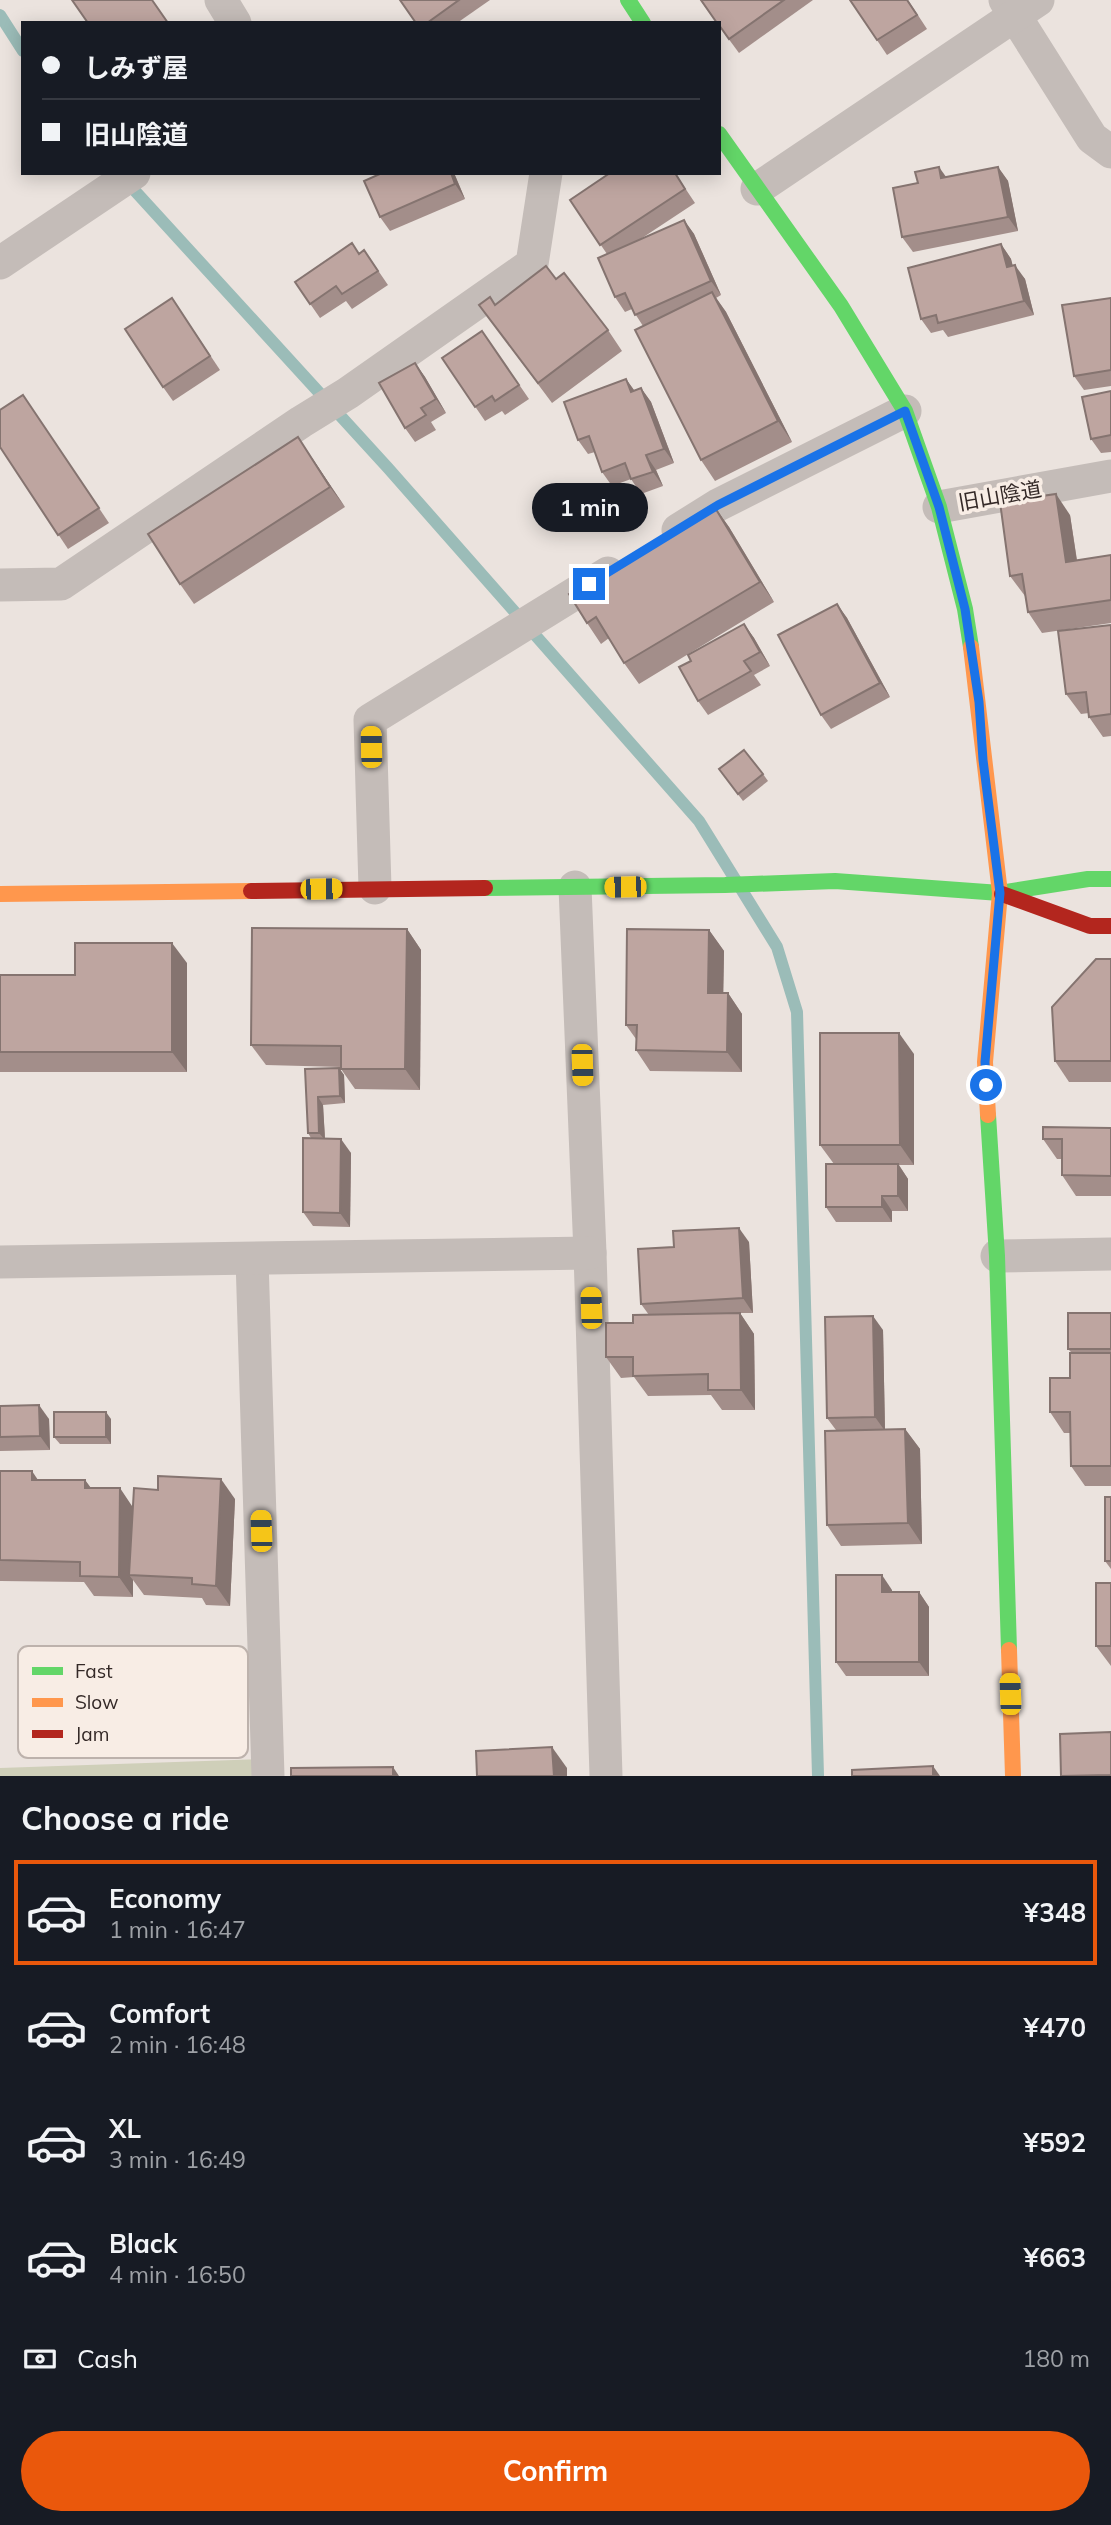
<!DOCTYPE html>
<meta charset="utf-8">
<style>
:root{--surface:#171b24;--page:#20242c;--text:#f1f3f6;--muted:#9ea1a6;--line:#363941;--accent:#ea580c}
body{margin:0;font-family:Mulish,"Noto Sans JP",sans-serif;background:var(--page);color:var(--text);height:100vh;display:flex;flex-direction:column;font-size:26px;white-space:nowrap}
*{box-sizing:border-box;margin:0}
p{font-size:23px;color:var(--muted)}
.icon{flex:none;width:38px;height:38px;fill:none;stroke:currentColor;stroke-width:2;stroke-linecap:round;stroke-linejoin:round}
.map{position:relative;height:1776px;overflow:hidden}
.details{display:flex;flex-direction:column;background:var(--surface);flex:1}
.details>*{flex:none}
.top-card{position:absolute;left:21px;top:21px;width:700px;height:154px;border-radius:0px;box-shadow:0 4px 18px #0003;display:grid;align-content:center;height:154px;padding:0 21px;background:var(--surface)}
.end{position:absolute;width:32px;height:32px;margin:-16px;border:9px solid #1a73e8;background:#fff;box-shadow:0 0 0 4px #fff}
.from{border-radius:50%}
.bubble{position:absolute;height:49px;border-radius:24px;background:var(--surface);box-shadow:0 4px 18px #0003;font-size:23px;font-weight:700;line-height:49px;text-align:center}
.car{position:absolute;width:21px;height:42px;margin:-21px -10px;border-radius:9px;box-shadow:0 0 5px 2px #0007;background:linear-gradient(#f5c518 24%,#345 0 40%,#f5c518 0 76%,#345 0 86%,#f5c518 0)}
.top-card b{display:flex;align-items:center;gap:24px;height:66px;font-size:26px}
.top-card b+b{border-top:2px solid var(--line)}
.top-card i{width:18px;height:18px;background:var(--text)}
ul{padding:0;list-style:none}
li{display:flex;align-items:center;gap:21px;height:105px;margin:0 14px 10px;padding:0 7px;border:4px solid transparent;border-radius:0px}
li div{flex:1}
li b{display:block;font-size:26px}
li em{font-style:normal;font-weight:700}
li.on{border-color:var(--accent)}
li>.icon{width:63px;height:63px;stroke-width:1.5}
h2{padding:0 21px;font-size:32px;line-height:84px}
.pay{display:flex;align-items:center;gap:18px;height:77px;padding:0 21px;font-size:26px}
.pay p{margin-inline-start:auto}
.primary-button{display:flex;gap:14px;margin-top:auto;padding:14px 21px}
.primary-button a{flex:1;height:80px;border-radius:42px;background:var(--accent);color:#fff;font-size:28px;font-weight:700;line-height:80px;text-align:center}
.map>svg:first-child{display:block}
</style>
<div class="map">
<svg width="1111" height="1776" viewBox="0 0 1111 1776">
<rect width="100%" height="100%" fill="#ebe3de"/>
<path fill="#cfcfb9" d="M 264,1759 L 264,1776 L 0,1776 L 0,1768 Z"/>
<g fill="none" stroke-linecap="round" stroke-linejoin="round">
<g stroke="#9bbcb8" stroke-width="12">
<path d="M 0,15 L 23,51"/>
<path d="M 125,180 L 388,468 L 699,821 L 777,947 L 797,1012 L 818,1776"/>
</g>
<g stroke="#c4bcb8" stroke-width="33">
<path d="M 221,0 L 235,23"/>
<path d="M 1005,0 L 1092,138 L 1111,152"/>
<path d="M 757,189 L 1038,0"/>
<path d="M 0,263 L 134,173"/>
<path d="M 939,507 L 1111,476"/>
<path d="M 678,530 L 718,505 L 905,411"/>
<path d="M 0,585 L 61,584 L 301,422 L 348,393 L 532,264 L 546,173"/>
<path d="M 575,887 L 590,1253 L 606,1776"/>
<path d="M 375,888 L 370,720 L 608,573"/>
<path d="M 997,1256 L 1111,1254"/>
<path d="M 252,1259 L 268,1776"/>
<path d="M 0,1262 L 590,1253"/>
</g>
<g stroke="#63d668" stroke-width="16">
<path d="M 628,0 L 643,23"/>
<path d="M 719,134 L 841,306 L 905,411 L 939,507 L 965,609 L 971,647"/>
<path d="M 485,888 L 725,885 L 835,881 L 1000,893 L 1088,879 L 1111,879"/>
<path d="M 988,1115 L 997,1256 L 1009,1650"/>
</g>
<g stroke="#ff974d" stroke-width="16">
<path d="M 971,647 L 1000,893 L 985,1062 L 988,1115"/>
<path d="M 0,894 L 251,891"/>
<path d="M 1009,1650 L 1013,1776"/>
</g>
<g stroke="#b3261e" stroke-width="16">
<path d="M 251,891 L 485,888"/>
<path d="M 1002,894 L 1090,926 L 1111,926"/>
</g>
</g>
<g fill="#a38e8a">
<path d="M 400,0 L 490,0 L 457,23 L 416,23 Z"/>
<path d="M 700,0 L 813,0 L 739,53 Z"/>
<path d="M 850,0 L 908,0 L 927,29 L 887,55 Z"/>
<path d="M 998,167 L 1008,181 L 1018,231 L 913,252 L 902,237 L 946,177 Z"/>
<path d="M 454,173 L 465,199 L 390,231 L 380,217 Z"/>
<path d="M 675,173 L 695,203 L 639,240 L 684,220 L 694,234 L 721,295 L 716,298 L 726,312 L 792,442 L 715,481 L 701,460 L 643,326 L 632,309 L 625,312 L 615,297 L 607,254 L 570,200 Z"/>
<path d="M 1001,244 L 1011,259 L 1012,265 L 1025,279 L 1034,315 L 948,337 L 943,330 L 931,333 L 921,319 Z"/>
<path d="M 364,250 L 388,285 L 352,309 L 346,301 L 320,318 L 295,282 L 359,254 Z"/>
<path d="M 556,279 L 608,330 L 622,351 L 552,403 L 479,305 L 495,305 Z"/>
<path d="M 172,298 L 220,370 L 173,401 L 163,387 Z"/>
<path d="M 1111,298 L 1111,386 L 1084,390 L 1074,376 Z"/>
<path d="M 482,331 L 529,399 L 505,415 L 502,411 L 485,421 L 442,358 Z"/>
<path d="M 415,363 L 425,377 L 446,413 L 431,422 L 436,430 L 415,442 L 405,428 Z"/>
<path d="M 626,379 L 634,390 L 641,388 L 651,402 L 674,463 L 656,470 L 663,486 L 641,494 L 631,479 L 612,486 L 602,472 L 595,452 L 588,454 L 578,440 Z"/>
<path d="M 1111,391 L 1111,452 L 1101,453 L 1091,439 Z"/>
<path d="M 23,395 L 109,523 L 68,549 L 0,447 Z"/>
<path d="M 312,458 L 345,507 L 194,604 L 180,584 Z"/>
<path d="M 714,506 L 729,527 L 774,602 L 639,684 L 624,663 L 609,638 L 601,644 L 587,623 Z"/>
<path d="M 1070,515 L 1077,560 L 1111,555 L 1111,623 L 1042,633 L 1028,612 L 1025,596 L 1010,576 Z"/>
<path d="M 837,604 L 847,618 L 890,697 L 831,729 L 821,715 Z"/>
<path d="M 744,624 L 754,638 L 770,666 L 754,675 L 761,685 L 708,715 L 698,701 L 691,661 Z"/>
<path d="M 1111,625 L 1111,736 L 1103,737 L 1089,717 L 1089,713 L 1081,714 L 1066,694 Z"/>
<path d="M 719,769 L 763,774 L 768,781 L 743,801 Z"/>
<path d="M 407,929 L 421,950 L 420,1090 L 355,1089 L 341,1069 L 341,1067 L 266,1065 L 251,1045 Z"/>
<path d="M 709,930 L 724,951 L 723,993 L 728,993 L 742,1014 L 742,1072 L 650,1071 L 636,1050 L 636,1039 L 626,1025 Z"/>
<path d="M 1111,959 L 1111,1082 L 1069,1082 L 1055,1061 Z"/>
<path d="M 187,963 L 187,1072 L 0,1072 L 0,975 L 75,975 Z"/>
<path d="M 914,1054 L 914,1165 L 899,1165 L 908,1179 L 908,1211 L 892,1211 L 892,1222 L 836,1222 L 826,1207 L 834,1164 L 820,1145 Z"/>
<path d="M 339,1068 L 344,1075 L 345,1103 L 323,1105 L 325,1138 L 351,1153 L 350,1227 L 313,1226 L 303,1212 L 311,1138 L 308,1133 L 305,1069 Z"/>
<path d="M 1111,1128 L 1111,1196 L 1076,1196 L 1062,1175 L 1062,1159 L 1057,1159 L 1043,1139 Z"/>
<path d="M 749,1242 L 753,1313 L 740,1313 L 754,1334 L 755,1410 L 722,1410 L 711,1395 L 648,1396 L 634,1377 L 621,1378 L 606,1357 L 633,1323 L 649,1315 L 641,1304 Z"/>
<path d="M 1111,1313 L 1111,1486 L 1085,1486 L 1071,1466 L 1070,1433 L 1064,1433 L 1050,1412 L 1070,1378 L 1072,1353 L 1068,1349 Z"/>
<path d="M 883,1330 L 885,1429 L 905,1429 L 920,1449 L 922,1544 L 841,1546 L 827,1525 L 836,1430 L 827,1418 Z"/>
<path d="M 0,1406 L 49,1419 L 50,1450 L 0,1451 Z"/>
<path d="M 111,1419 L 111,1444 L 60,1444 L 54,1437 Z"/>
<path d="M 0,1471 L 38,1480 L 85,1480 L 91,1488 L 133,1507 L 235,1499 L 230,1606 L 206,1605 L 202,1598 L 144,1595 L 133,1580 L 133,1597 L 94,1596 L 84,1582 L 0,1581 Z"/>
<path d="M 1111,1497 L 1111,1569 L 1105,1561 Z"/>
<path d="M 1111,1583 L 1111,1666 L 1096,1646 Z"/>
<path d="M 892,1590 L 892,1592 L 919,1592 L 929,1607 L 929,1676 L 846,1676 L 836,1662 Z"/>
<path d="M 190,1663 L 191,1731 L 161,1732 L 151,1717 Z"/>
<path d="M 122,1730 L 122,1749 L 72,1751 L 67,1743 Z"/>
</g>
<g fill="#857470">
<path d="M 939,167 L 949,181 L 941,178 Z"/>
<path d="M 998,167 L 1008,181 L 1018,231 L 1008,217 Z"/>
<path d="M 451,173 L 454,173 L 465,199 L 455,184 Z"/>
<path d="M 684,220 L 694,234 L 721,295 L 711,281 Z"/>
<path d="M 1001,244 L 1011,259 L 1017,281 L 1007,267 Z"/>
<path d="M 1015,265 L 1025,279 L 1034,315 L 1024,301 Z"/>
<path d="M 712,292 L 726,312 L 792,442 L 778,421 Z"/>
<path d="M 415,363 L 425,377 L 446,413 L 436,399 Z"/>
<path d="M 626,379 L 636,393 L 631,392 Z"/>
<path d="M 641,388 L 651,402 L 674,463 L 664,449 Z"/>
<path d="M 298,437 L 312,458 L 345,507 L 330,487 Z"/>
<path d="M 646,455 L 656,470 L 663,486 L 653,472 Z"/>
<path d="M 1056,494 L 1070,515 L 1080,582 L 1066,562 Z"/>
<path d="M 714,506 L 729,527 L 774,602 L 760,582 Z"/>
<path d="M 837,604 L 847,618 L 890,697 L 880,683 Z"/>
<path d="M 744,624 L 754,638 L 770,666 L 760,652 Z"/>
<path d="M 407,929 L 421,950 L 420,1090 L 405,1069 Z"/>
<path d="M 709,930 L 724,951 L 723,1013 L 708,993 Z"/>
<path d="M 172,943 L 187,963 L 187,1072 L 172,1052 Z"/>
<path d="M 728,993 L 742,1014 L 742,1072 L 727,1052 Z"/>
<path d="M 899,1033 L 914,1054 L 914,1165 L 900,1145 Z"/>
<path d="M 339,1068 L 344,1075 L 345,1103 L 340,1096 Z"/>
<path d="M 318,1097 L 323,1105 L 325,1140 L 319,1133 Z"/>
<path d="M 341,1139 L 351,1153 L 350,1227 L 340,1213 Z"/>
<path d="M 898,1164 L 908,1179 L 908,1211 L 898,1196 Z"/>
<path d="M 882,1196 L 892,1211 L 892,1222 L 882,1207 Z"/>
<path d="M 739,1228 L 749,1242 L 753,1313 L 743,1298 Z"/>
<path d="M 740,1313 L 754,1334 L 755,1410 L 741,1390 Z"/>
<path d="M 873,1316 L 883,1330 L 885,1431 L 875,1417 Z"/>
<path d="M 39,1405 L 49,1419 L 50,1450 L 40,1436 Z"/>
<path d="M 106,1412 L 111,1419 L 111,1444 L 106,1437 Z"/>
<path d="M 905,1429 L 920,1449 L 922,1544 L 908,1523 Z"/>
<path d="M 32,1471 L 46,1492 L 32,1480 Z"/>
<path d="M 221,1479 L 235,1499 L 230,1606 L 216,1586 Z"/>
<path d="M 85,1480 L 100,1501 L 85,1488 Z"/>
<path d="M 120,1488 L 134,1509 L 129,1575 L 133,1580 L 133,1597 L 119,1577 Z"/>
<path d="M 882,1575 L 892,1590 L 892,1607 L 882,1592 Z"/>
<path d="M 919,1592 L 929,1607 L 929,1676 L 919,1662 Z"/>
<path d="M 180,1649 L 190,1663 L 191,1731 L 181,1717 Z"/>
<path d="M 117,1722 L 122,1730 L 122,1749 L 117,1742 Z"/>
<path d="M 552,1747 L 567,1768 L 567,1776 L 554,1776 Z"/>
<path d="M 933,1766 L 940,1776 L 933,1776 Z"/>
<path d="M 393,1767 L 399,1776 L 393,1776 Z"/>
</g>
<g fill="#bea5a0" stroke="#857470" stroke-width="2">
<path d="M 72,0 L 152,0 L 168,23 L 88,23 Z"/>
<path d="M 400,0 L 459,0 L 427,23 L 416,23 Z"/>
<path d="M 701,0 L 784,0 L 729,39 L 719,25 L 719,23 L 717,23 Z"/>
<path d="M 850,0 L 907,0 L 917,15 L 877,40 Z"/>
<path d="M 939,167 L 941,178 L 998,167 L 1008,217 L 902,237 L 893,188 L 918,183 L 915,172 Z"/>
<path d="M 382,173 L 451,173 L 455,184 L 380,217 L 364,181 Z"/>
<path d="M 610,173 L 675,173 L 685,189 L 600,245 L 570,200 Z"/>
<path d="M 684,220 L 711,281 L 635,315 L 625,293 L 615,297 L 598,258 Z"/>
<path d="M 352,243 L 359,254 L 364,250 L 378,271 L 342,294 L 336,286 L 310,304 L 295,282 Z"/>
<path d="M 1001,244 L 1007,267 L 1015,265 L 1024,301 L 938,323 L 936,315 L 921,319 L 908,268 Z"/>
<path d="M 546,266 L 556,279 L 564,273 L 608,330 L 538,383 L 479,305 L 490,297 L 495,305 Z"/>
<path d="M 712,292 L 778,421 L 701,460 L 635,330 Z"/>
<path d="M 172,298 L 210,356 L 163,387 L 125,329 Z"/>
<path d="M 1111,298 L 1111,370 L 1074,376 L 1062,305 Z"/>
<path d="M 482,331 L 519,385 L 495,401 L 492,396 L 475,407 L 442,358 Z"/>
<path d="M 415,363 L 436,399 L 421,408 L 426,415 L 405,428 L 379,383 Z"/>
<path d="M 626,379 L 631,392 L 641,388 L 664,449 L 646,455 L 653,472 L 631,479 L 625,463 L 602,472 L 589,436 L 578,440 L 564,402 Z"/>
<path d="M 1111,391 L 1111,435 L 1091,439 L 1082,397 Z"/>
<path d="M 23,395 L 99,508 L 58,535 L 0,447 L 0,410 Z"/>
<path d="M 298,437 L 330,487 L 180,584 L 148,534 Z"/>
<path d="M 1056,494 L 1066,562 L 1111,555 L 1111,600 L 1028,612 L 1022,574 L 1010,576 L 1000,502 Z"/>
<path d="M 714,506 L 760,582 L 624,663 L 596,617 L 587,623 L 569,594 Z"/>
<path d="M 837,604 L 880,683 L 821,715 L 778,635 Z"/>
<path d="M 744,624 L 760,652 L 744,661 L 751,671 L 698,701 L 679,667 L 691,661 L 688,655 Z"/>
<path d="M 1111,625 L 1111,714 L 1089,717 L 1086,692 L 1066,694 L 1058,631 Z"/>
<path d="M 744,750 L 763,774 L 738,794 L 719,769 Z"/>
<path d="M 252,928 L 407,929 L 405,1069 L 341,1069 L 341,1046 L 251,1045 Z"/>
<path d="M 627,929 L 709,930 L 708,993 L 728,993 L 727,1052 L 636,1050 L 637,1025 L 626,1025 Z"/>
<path d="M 75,943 L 172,943 L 172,1052 L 0,1052 L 0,975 L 75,975 Z"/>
<path d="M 1096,959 L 1111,959 L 1111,1061 L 1055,1061 L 1052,1007 Z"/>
<path d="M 820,1033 L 899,1033 L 900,1145 L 820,1145 Z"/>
<path d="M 339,1068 L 340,1096 L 318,1097 L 319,1133 L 308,1133 L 305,1069 Z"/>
<path d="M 1043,1127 L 1111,1128 L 1111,1176 L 1062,1175 L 1062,1139 L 1043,1139 Z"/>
<path d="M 303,1138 L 341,1139 L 340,1213 L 303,1212 Z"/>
<path d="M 826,1164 L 898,1164 L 898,1196 L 882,1196 L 882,1207 L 826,1207 Z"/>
<path d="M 739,1228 L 743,1298 L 641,1304 L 638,1249 L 674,1247 L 673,1231 Z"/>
<path d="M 740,1313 L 741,1390 L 708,1390 L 708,1374 L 633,1376 L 633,1357 L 606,1357 L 606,1323 L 633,1323 L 633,1315 Z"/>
<rect x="1068" y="1313" width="43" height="36"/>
<path d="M 873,1316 L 875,1417 L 827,1418 L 825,1317 Z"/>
<path d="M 1070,1353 L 1111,1353 L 1111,1466 L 1071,1466 L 1070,1412 L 1050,1412 L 1050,1378 L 1070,1378 Z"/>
<path d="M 39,1405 L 40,1436 L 0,1437 L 0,1406 Z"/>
<rect x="54" y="1412" width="52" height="25"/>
<path d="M 905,1429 L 908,1523 L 827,1525 L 825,1431 Z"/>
<path d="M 0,1471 L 32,1471 L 32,1480 L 85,1480 L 85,1488 L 120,1488 L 119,1577 L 80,1576 L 80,1562 L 0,1560 Z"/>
<path d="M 158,1476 L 221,1479 L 216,1586 L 192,1584 L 192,1578 L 129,1575 L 134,1488 L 158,1490 Z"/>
<rect x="1105" y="1497" width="6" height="64"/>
<path d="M 836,1575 L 882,1575 L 882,1592 L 919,1592 L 919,1662 L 836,1662 Z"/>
<rect x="1096" y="1583" width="15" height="63"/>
<path d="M 1111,1732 L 1111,1775 L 1061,1776 L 1060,1734 Z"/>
<path d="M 552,1747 L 554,1776 L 477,1776 L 476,1751 Z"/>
<path d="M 933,1766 L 933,1776 L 852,1776 L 852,1770 Z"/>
<path d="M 393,1767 L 393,1776 L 291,1776 L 291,1768 Z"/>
</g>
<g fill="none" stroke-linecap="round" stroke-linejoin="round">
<path stroke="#1a73e8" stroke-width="9" d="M 589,584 L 718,505 L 905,411 L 939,507 L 965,609 L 979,702 L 983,760 L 1000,893 L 985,1062 L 986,1085"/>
</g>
<g text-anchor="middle" stroke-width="7" stroke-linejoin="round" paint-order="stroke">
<g font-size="21" fill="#342927" stroke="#f8ede5">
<text transform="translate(1000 496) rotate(-10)" y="7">旧山陰道</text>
</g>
</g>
<rect x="18" y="1646" width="230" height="112" rx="10" fill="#f8ede5" stroke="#bdb2ac" stroke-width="2"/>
<rect x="32" y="1667" width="31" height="8" fill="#63d668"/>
<rect x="32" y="1698" width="31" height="9" fill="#ff974d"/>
<rect x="32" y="1730" width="31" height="8" fill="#b3261e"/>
<g font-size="19" fill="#342927">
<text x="75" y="1678">Fast</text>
<text x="75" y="1709">Slow</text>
<text x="75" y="1741">Jam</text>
</g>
</svg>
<i class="end from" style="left:986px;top:1085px"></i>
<i class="end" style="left:589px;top:584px"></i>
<div class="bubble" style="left:532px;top:483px;width:116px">1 min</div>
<i class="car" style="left:371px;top:747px;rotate:359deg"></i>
<i class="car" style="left:625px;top:887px;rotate:269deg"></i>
<i class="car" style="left:321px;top:889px;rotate:89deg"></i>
<i class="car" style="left:582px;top:1065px;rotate:178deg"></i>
<i class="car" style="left:591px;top:1308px;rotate:358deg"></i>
<i class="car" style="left:261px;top:1531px;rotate:358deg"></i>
<i class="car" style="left:1010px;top:1694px;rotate:358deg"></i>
<div class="top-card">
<b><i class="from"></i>しみず屋</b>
<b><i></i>旧山陰道</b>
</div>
</div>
<section class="details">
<h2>Choose a ride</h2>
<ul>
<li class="on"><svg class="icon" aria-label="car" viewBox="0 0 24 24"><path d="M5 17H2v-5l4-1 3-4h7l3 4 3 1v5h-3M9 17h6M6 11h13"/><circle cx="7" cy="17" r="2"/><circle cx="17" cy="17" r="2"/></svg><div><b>Economy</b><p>1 min · 16:47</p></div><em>¥348</em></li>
<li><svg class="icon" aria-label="car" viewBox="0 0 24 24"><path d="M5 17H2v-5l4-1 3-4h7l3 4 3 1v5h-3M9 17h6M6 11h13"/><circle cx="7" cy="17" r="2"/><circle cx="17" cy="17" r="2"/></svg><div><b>Comfort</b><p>2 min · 16:48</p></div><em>¥470</em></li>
<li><svg class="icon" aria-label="car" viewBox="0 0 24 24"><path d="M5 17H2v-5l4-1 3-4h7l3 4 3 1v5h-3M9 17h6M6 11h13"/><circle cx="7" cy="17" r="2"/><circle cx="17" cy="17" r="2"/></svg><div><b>XL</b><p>3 min · 16:49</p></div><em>¥592</em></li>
<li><svg class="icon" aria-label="car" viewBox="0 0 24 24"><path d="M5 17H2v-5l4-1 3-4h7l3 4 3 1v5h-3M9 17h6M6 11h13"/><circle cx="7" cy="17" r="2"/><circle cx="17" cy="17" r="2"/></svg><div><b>Black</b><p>4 min · 16:50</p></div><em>¥663</em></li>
</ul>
<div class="pay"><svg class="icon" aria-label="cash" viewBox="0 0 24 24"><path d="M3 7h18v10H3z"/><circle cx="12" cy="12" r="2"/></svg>Cash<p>180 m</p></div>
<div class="primary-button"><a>Confirm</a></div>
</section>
